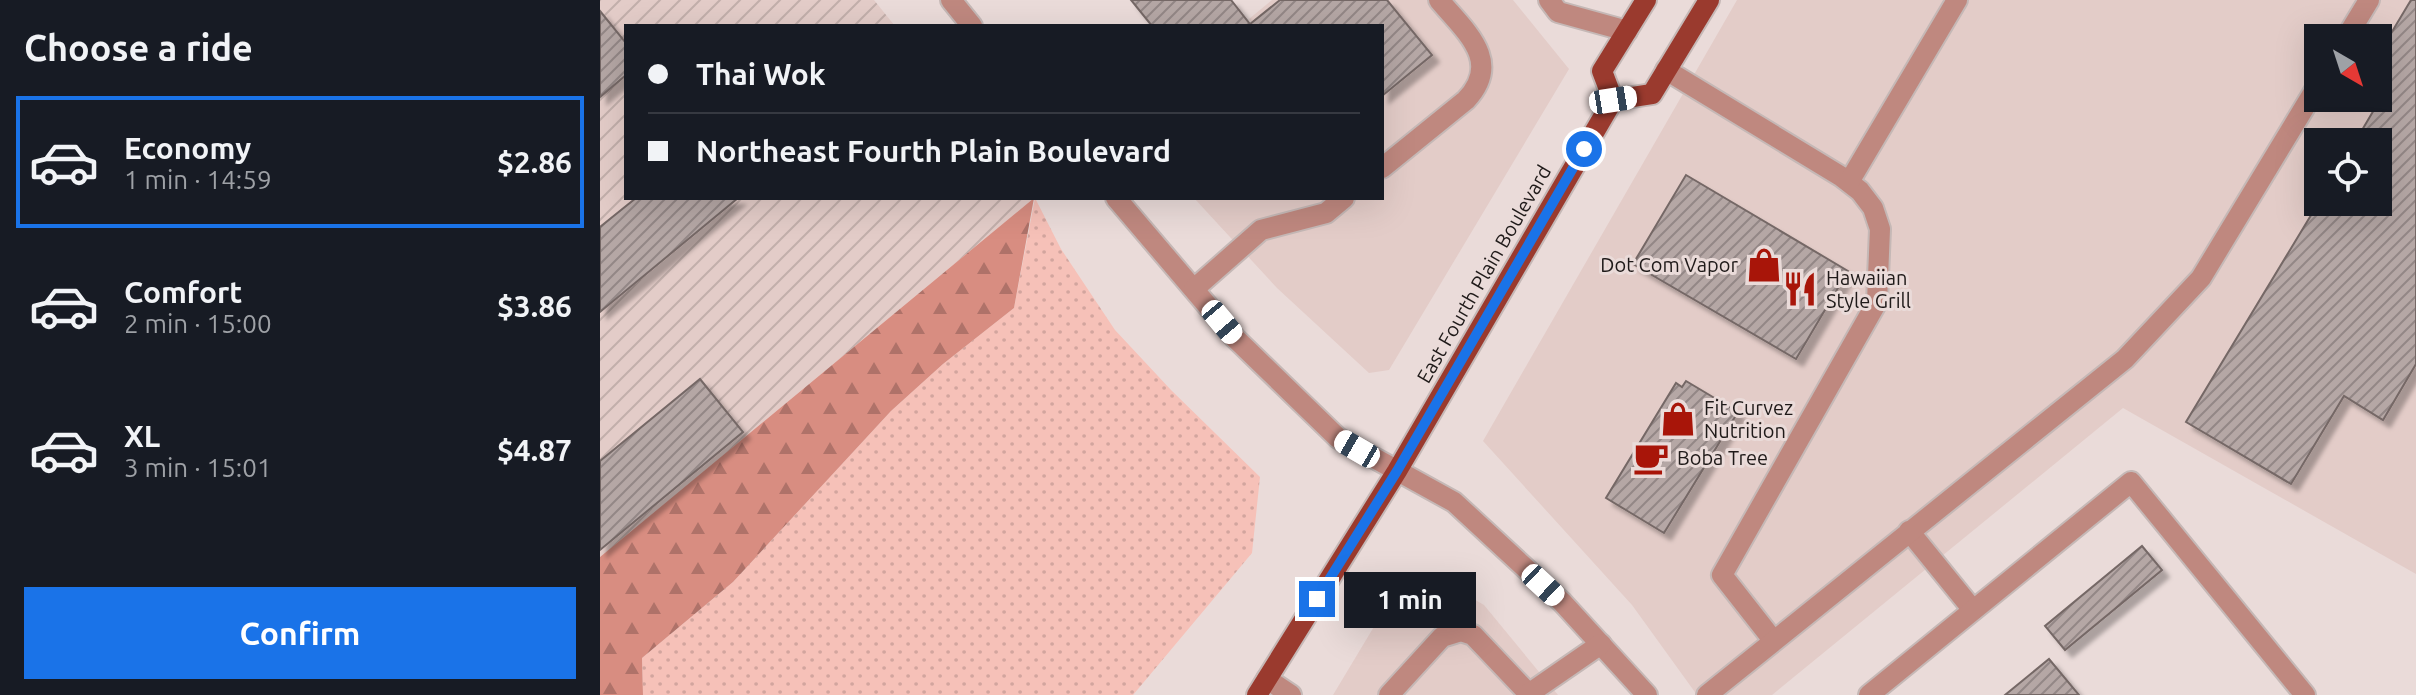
<!DOCTYPE html>
<meta charset="utf-8">
<style>
:root{--surface:#171b24;--page:#20242c;--text:#f1f3f6;--muted:#9ea1a6;--line:#363941;--accent:#1a73e8}
body{margin:0;font-family:Ubuntu,sans-serif;background:var(--page);color:var(--text);height:100vh;display:flex;flex-direction:column;font-size:30px;white-space:nowrap}
*{box-sizing:border-box;margin:0}
p{font-size:26px;color:var(--muted)}
.icon{flex:none;width:44px;height:44px;fill:none;stroke:currentColor;stroke-width:2;stroke-linecap:round;stroke-linejoin:round}
.map{position:relative;flex:1;overflow:hidden}
.details{display:flex;flex-direction:column;background:var(--surface);width:600px}
.details>*{flex:none}
.hud{position:absolute;left:24px;top:24px;width:760px;height:176px;border-radius:0px;box-shadow:0 8px 32px #0002;display:grid;align-content:center;height:176px;padding:0 24px;background:var(--surface)}
.needle{width:52px;rotate:141deg}
.controls{position:absolute;left:1704px;top:24px;display:grid;gap:16px}
.controls a{display:grid;place-items:center;width:88px;height:88px;border-radius:0px;background:var(--surface);box-shadow:0 8px 32px #0002;font-size:40px}
.end{position:absolute;width:36px;height:36px;margin:-18px;border:10px solid #1a73e8;background:#fff;box-shadow:0 0 0 4px #fff}
.from{border-radius:50%}
.bubble{position:absolute;height:56px;border-radius:0px;background:var(--surface);box-shadow:0 8px 32px #0002;font-size:26px;font-weight:600;line-height:56px;text-align:center}
.car{position:absolute;width:24px;height:48px;margin:-24px -12px;border-radius:10px;box-shadow:0 0 6px 2px #0007;background:linear-gradient(#fff 24%,#345 0 40%,#fff 0 76%,#345 0 86%,#fff 0)}
.hud b{display:flex;align-items:center;gap:28px;height:76px;font-size:30px}
.hud b+b{border-top:2px solid var(--line)}
.hud i{width:20px;height:20px;background:var(--text)}
ul{padding:0;list-style:none}
li{display:flex;align-items:center;gap:24px;height:132px;margin:0 16px 12px;padding:0 8px;border:4px solid transparent;border-radius:0px}
li div{flex:1}
li b{display:block;font-size:30px}
li em{font-style:normal;font-weight:600}
li.on{border-color:var(--accent)}
li>.icon{width:72px;height:72px;stroke-width:1.5}
h2{padding:0 24px;font-size:36px;line-height:96px}
.action{display:flex;gap:16px;margin-top:auto;padding:16px 24px}
.action a{flex:1;height:92px;border-radius:0px;background:var(--accent);color:#fff;font-size:32px;font-weight:600;line-height:92px;text-align:center}
main{display:flex;flex:1;min-height:0}
.map>svg:first-child{display:block}
</style>
<main>
<section class="details">
<h2>Choose a ride</h2>
<ul>
<li class="on"><svg class="icon" aria-label="car" viewBox="0 0 24 24"><path d="M5 17H2v-5l4-1 3-4h7l3 4 3 1v5h-3M9 17h6M6 11h13"/><circle cx="7" cy="17" r="2"/><circle cx="17" cy="17" r="2"/></svg><div><b>Economy</b><p>1 min · 14:59</p></div><em>$2.86</em></li>
<li><svg class="icon" aria-label="car" viewBox="0 0 24 24"><path d="M5 17H2v-5l4-1 3-4h7l3 4 3 1v5h-3M9 17h6M6 11h13"/><circle cx="7" cy="17" r="2"/><circle cx="17" cy="17" r="2"/></svg><div><b>Comfort</b><p>2 min · 15:00</p></div><em>$3.86</em></li>
<li><svg class="icon" aria-label="car" viewBox="0 0 24 24"><path d="M5 17H2v-5l4-1 3-4h7l3 4 3 1v5h-3M9 17h6M6 11h13"/><circle cx="7" cy="17" r="2"/><circle cx="17" cy="17" r="2"/></svg><div><b>XL</b><p>3 min · 15:01</p></div><em>$4.87</em></li>
</ul>
<div class="action"><a>Confirm</a></div>
</section>
<div class="map">
<svg width="1816" height="695" viewBox="0 0 1816 695">
<defs>
<pattern id="industrial-furrows" width="10" height="10" patternUnits="userSpaceOnUse" patternTransform="scale(2)"><rect width="10" height="10" fill="#e3ccc8"/><path d="M-1 1l2-2M0 10L10 0M9 11l2-2" fill="none" stroke="#c2afab"/></pattern>
<pattern id="grass-dots" width="8" height="8" patternUnits="userSpaceOnUse" patternTransform="scale(2)"><rect width="8" height="8" fill="#f6c1b8"/><path d="M2 2h.1M6 6h.1" fill="none" stroke="#d2a59e" stroke-width="1.8" stroke-linecap="round"/></pattern>
<pattern id="forest-firs" width="22" height="20" patternUnits="userSpaceOnUse" patternTransform="scale(2)"><rect width="22" height="20" fill="#d88d81"/><path d="M5 1l3.5 6h-7zM16 11l3.5 6h-7z" fill="#af7269"/></pattern>
<pattern id="building-hatch" width="6" height="6" patternUnits="userSpaceOnUse" patternTransform="scale(2)"><rect width="6" height="6" fill="#b5a7a5"/><path d="M-1 1l2-2M0 6l6-6M5 7l2-2" fill="none" stroke="#938786"/></pattern>
<filter id="shadow"><feDropShadow dx="7" dy="7" stdDeviation="2" flood-color="#0004"/></filter>
</defs>
<rect width="100%" height="100%" fill="#eadbd9"/>
<g fill="#e3ccc8" fill-rule="evenodd">
<path d="M 672,0 L 913,0 L 969,69 L 789,370 L 769,373 L 677,288 L 594,198 L 782,198 L 782,26 L 655,26 L 649,19 Z"/>
<path d="M 1137,0 L 1816,0 L 1816,574 L 1523,408 L 1172,695 L 1097,695 L 1032,605 L 883,441 ZM 1718,38 L 1778,38 L 1778,98 L 1718,98 ZM 1718,142 L 1778,142 L 1778,202 L 1718,202 Z"/>
<path d="M 805,575 L 839,579 L 884,605 L 958,695 L 733,695 Z"/>
</g>
<path fill="url(#industrial-furrows)" d="M 0,0 L 274,0 L 295,26 L 26,26 L 26,198 L 434,198 L 0,557 Z"/>
<path fill="url(#grass-dots)" d="M 435,198 L 461,249 L 515,330 L 571,390 L 660,477 L 652,553 L 533,695 L 43,695 L 42,658 L 133,582 L 291,411 L 343,364 L 414,308 Z"/>
<path fill="url(#forest-firs)" d="M 434,198 L 414,308 L 343,364 L 291,411 L 133,582 L 42,658 L 43,695 L 0,695 L 0,557 Z"/>
<g fill="url(#building-hatch)" stroke="#756866" stroke-width="2" filter="url(#shadow)">
<path d="M 531,0 L 631,0 L 650,24 L 680,0 L 787,0 L 832,55 L 782,96 L 782,26 L 552,26 Z"/>
<path d="M 1811,0 L 1816,0 L 1816,364 L 1783,420 L 1744,396 L 1691,484 L 1586,422 L 1719,202 L 1778,202 L 1778,142 L 1755,142 L 1778,103 L 1778,55 Z"/>
<path d="M 0,11 L 26,43 L 26,75 L 0,97 Z"/>
<path d="M 1086,175 L 1248,271 L 1196,359 L 1033,264 Z"/>
<path d="M 36,198 L 138,198 L 0,312 L 0,227 Z"/>
<path d="M 100,379 L 143,432 L 0,550 L 0,461 Z"/>
<path d="M 1086,381 L 1138,412 L 1064,533 L 1006,498 L 1076,383 L 1082,387 Z"/>
<path d="M 1542,546 L 1562,570 L 1465,650 L 1445,626 Z"/>
<path d="M 1449,659 L 1479,695 L 1405,695 Z"/>
</g>
<g fill="none" stroke-linecap="round" stroke-linejoin="round">
<g stroke="#c5b8b6" stroke-width="24">
<g id="minor">
<path d="M 351,0 L 372,26"/>
<path d="M 949,0 L 958,12 L 1027,31"/>
<path d="M 1746,38 L 1769,0"/>
<path d="M 1066,70 L 1242,177 L 1260,191 L 1273,208 L 1280,229 L 1277,302 L 1122,575 L 1173,640"/>
<path d="M 782,168 L 866,100 C 903,61 865,31 839,0"/>
<path d="M 1249,182 L 1357,0"/>
<path d="M 516,198 L 635,338 L 738,438 L 854,502 L 962,602 L 1047,695"/>
<path d="M 594,289 L 661,230 L 726,213 L 744,198"/>
<path d="M 1309,531 L 1373,610"/>
<path d="M 667,679 L 691,695"/>
<path d="M 789,695 L 842,637 L 861,631 L 873,635 L 929,694"/>
<path d="M 927,695 L 1001,644"/>
<path d="M 1107,695 L 1525,359 L 1601,278 L 1718,85"/>
<path d="M 1269,695 L 1531,482 L 1705,695"/>
</g>
</g>
<g stroke="#c5b8b6" stroke-width="24">
<g id="major">
<path d="M 1013,100 L 1052,94 L 1109,0"/>
<path d="M 1013,100 L 1002,71 L 1046,0"/>
<path d="M 657,695 L 797,471 L 1013,100"/>
</g>
</g>
<use href="#minor" stroke="#bf887f" stroke-width="20"/>
<use href="#major" stroke="#9a3a2e" stroke-width="20"/>
</g>
<g fill="none" stroke-linecap="round" stroke-linejoin="round">
<path stroke="#1a73e8" stroke-width="10" d="M 717,599 L 797,471 L 984,149"/>
</g>
<defs>
<g id="shop-bare" transform="scale(2.76)"><path d="M-5-2.5h2.3a2.7 3.5 0 0 1 5.4 0H5L5.5 6h-11ZM-1.5-2.5h3a1.5 2.3 0 0 0-3 0Z" fill="#a81509" stroke="#eadbd9" stroke-width="2.5" paint-order="stroke"/></g>
<g id="restaurant-bare" transform="scale(2.76)"><path d="M-5-6h1v4h1v-4h1v4h1v-4h1v5L-1.5 .5V6h-2V.5L-5-1ZM5-6V6H3V1.5H1.5Q1.5-4 5-6Z" fill="#a81509" stroke="#eadbd9" stroke-width="2.5" paint-order="stroke"/></g>
<g id="cafe-bare" transform="scale(2.76)"><path d="M-5.5-4.5H6V0H3Q3 3.5 0 3.5H-2.5Q-5.5 3.5-5.5 0ZM3-3.2v2h1.7v-2ZM-6 4.5H4V6H-6Z" fill="#a81509" stroke="#eadbd9" stroke-width="2.5" paint-order="stroke"/></g>
</defs>
<g fill-rule="evenodd">
<use href="#shop-bare" x="1164" y="265"/>
<use href="#restaurant-bare" x="1200" y="289"/>
<use href="#shop-bare" x="1078" y="419"/>
<use href="#cafe-bare" x="1051" y="458"/>
</g>
<g text-anchor="middle" stroke-width="6" stroke-linejoin="round" paint-order="stroke">
<g font-size="20" fill="#1f1a19" stroke="#eadbd9" text-anchor="start">
<text x="1138" y="272" text-anchor="end">Dot Com Vapor</text>
<text x="1226" y="285">Hawaiian<tspan x="1226" dy="23">Style Grill</tspan></text>
<text x="1104" y="415">Fit Curvez<tspan x="1104" dy="23">Nutrition</tspan></text>
<text x="1077" y="465">Boba Tree</text>
</g>
<g font-size="20" fill="#1f1a19" stroke="#eadbd9">
<text transform="translate(884 274) rotate(-60)" y="7">East Fourth Plain Boulevard</text>
</g>
</g>
</svg>
<div class="controls">
<a><svg class="needle" viewBox="-14 -14 28 28"><path d="M0-13l5 13h-10z" fill="#e53935"/><path d="M0 13l5-13h-10z" fill="#9ea1a6"/></svg></a>
<a><svg class="icon" aria-label="locate" viewBox="0 0 24 24"><circle cx="12" cy="12" r="6"/><path d="M12 2v4M12 18v4M2 12h4M18 12h4"/></svg></a>
</div>
<i class="end from" style="left:984px;top:149px"></i>
<i class="end" style="left:717px;top:599px"></i>
<div class="bubble" style="left:744px;top:572px;width:132px">1 min</div>
<i class="car" style="left:1013px;top:100px;rotate:81deg"></i>
<i class="car" style="left:622px;top:322px;rotate:140deg"></i>
<i class="car" style="left:757px;top:449px;rotate:300deg"></i>
<i class="car" style="left:943px;top:585px;rotate:133deg"></i>
<div class="hud">
<b><i class="from"></i>Thai Wok</b>
<b><i></i>Northeast Fourth Plain Boulevard</b>
</div>
</div>
</main>
